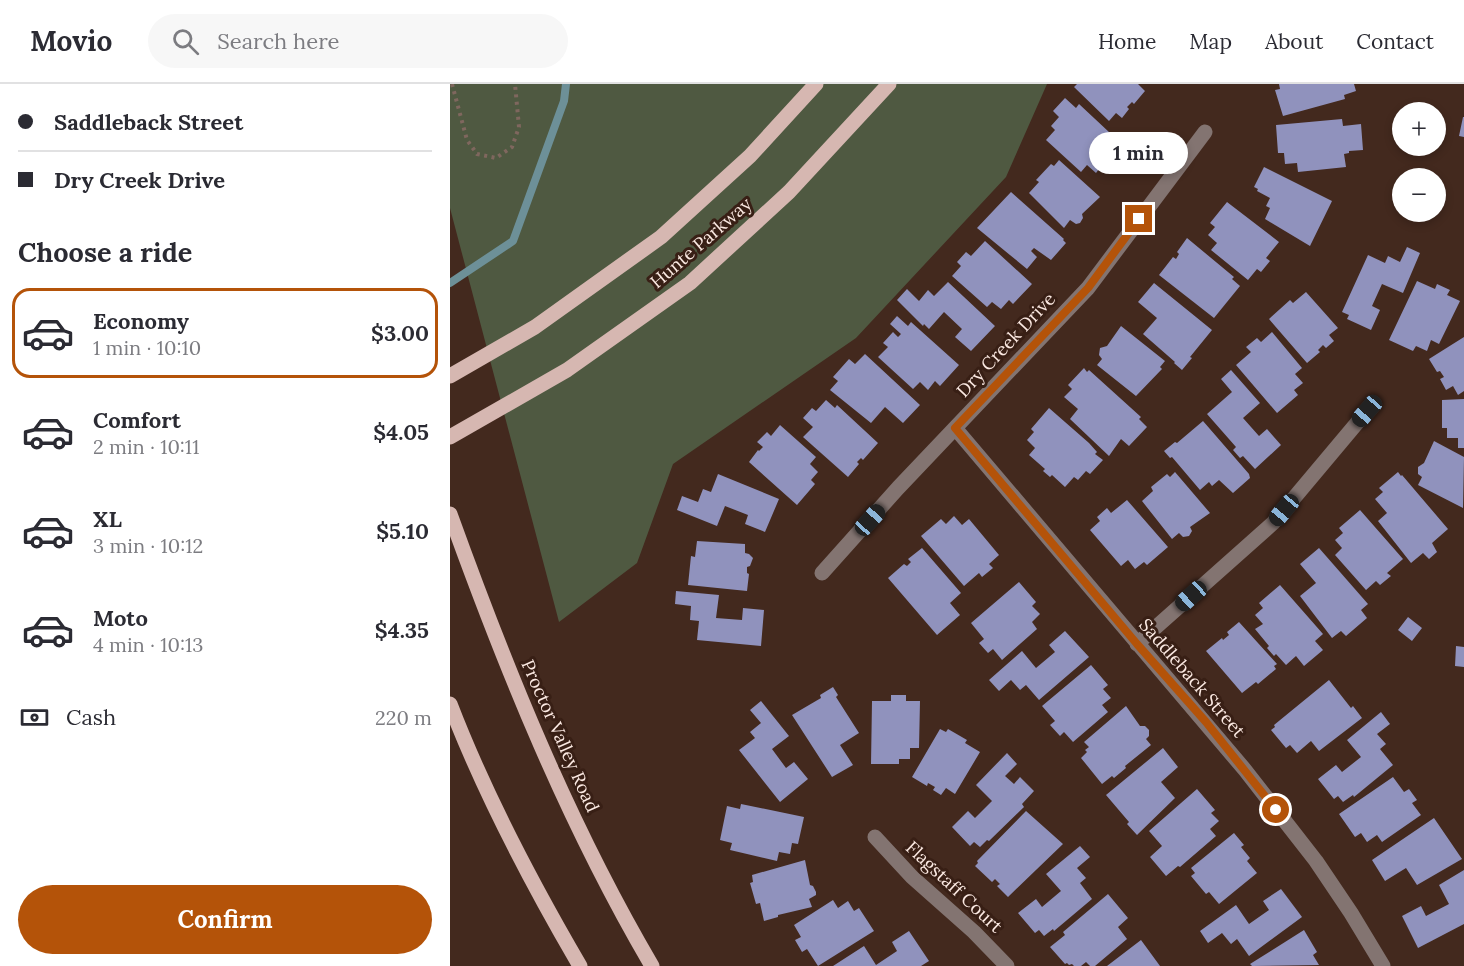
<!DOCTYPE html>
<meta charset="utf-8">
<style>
:root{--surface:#fff;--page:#f7f7f7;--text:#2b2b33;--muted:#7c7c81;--line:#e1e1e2;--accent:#b45309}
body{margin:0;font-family:Lora,serif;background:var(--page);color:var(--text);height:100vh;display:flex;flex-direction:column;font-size:22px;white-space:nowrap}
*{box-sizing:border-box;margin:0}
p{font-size:20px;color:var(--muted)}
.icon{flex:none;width:33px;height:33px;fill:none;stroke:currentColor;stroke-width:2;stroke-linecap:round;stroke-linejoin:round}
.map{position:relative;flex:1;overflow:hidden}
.panel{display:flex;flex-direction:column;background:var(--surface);width:450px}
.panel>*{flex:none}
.hud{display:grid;align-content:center;height:132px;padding:0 18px;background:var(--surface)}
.buttons{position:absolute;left:942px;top:18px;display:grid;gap:12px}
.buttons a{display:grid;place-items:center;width:54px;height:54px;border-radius:50%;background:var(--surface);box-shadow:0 3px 9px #0003;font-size:30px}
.end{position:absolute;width:27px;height:27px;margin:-14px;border:8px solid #b45309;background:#fff;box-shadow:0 0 0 3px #fff}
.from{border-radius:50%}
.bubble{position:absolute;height:42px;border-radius:21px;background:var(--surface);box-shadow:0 3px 9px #0003;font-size:20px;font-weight:800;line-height:42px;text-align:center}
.car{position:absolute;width:18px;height:36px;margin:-18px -9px;border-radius:8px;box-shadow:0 0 4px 2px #0007;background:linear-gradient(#222 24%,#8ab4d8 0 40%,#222 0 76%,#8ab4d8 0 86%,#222 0)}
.hud b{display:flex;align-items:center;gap:21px;height:57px;font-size:22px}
.hud b+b{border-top:2px solid var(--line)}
.hud i{width:15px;height:15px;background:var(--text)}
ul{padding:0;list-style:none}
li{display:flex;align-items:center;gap:18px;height:90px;margin:0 12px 9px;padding:0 6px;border:3px solid transparent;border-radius:18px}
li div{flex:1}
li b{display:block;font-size:22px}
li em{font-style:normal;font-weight:800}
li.current{border-color:var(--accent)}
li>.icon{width:54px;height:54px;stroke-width:1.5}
h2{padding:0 18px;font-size:27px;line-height:72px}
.pay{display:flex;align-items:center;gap:15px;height:66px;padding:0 18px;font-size:22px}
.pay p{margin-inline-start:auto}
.cta{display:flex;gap:12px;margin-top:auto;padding:12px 18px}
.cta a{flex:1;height:69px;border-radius:36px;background:var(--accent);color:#fff;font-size:24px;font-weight:800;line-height:69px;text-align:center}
header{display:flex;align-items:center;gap:36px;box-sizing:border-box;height:84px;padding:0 30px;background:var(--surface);border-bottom:2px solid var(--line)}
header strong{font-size:28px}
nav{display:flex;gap:33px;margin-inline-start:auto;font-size:21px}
.search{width:420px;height:54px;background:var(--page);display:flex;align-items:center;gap:15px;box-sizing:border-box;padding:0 21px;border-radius:33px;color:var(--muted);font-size:22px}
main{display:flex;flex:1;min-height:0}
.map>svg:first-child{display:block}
</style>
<header>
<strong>Movio</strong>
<div class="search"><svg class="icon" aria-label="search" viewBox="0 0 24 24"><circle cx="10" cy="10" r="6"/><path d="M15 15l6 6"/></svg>Search here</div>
<nav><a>Home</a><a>Map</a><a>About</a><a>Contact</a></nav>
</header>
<main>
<section class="panel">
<div class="hud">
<b><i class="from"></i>Saddleback Street</b>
<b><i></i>Dry Creek Drive</b>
</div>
<h2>Choose a ride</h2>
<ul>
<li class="current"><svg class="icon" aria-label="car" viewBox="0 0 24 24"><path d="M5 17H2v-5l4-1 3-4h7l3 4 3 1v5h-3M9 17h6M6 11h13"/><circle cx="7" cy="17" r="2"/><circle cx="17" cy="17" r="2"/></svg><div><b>Economy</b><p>1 min · 10:10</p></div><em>$3.00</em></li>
<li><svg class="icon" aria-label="car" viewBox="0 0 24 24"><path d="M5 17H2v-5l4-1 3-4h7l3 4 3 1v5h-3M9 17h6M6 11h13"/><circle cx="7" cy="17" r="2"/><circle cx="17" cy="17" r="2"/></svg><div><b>Comfort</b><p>2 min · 10:11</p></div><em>$4.05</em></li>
<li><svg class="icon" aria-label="car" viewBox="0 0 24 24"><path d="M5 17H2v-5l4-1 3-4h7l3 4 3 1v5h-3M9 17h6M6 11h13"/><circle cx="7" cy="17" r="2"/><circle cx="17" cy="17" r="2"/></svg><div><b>XL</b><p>3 min · 10:12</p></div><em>$5.10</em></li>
<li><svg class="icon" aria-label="car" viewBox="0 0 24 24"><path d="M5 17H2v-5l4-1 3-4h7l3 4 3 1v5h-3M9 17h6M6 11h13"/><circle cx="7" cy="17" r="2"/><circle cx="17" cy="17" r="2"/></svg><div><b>Moto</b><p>4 min · 10:13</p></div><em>$4.35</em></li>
</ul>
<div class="pay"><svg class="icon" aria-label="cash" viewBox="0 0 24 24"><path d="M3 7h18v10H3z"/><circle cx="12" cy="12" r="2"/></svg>Cash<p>220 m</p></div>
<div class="cta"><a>Confirm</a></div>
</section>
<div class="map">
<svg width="1014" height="882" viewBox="0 0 1014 882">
<rect width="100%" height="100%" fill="#43291e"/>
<path fill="#4f5941" d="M0,0H597L556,93L406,254L223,380L187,479L109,538L0,124Z"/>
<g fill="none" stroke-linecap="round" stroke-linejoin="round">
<path stroke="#6d9098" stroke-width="8" d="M0,199L63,157L114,17L116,0"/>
</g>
<path fill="#9092bd" d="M627,0H688L695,7L684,20L682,18L677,23L679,25L672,34L666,29L659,37L624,3Z
M829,0H904L906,7L894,11L895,15L833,32L825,6L830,5Z
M615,14L626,24L629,20L675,63L657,83L653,80L646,89L637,81L631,88L596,56L605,46L601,42L609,33L603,27Z
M1013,33H1014V53L1009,52Z
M892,35L893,42L911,40L913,66L899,67V69L894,70L896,83L848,88L847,79L835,80L834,69H828L826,41Z
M609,76L650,113L632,130L633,134L630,139L626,140L620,136L614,144L579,109L589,98L586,96L601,80L604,82Z
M814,83L882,117L860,162L815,135L820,124L816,122L820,114L807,107L808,105L804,103Z
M561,108L614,155L613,156L616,159L601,176L584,164L581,167L587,173L577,185L527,144Z
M777,118L829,158L816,174L820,177L811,188L807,185L798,196L761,166L767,159L758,151L765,143L760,139Z
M737,154L784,193L782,195L790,202L764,234L709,191L723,173L726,175L729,170L727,168Z
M535,157L582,200L563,220L559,216L551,225L542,218L537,223L502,192L511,182L507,178L516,168L521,172Z
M957,163L970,169L953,209L932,200L922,222L930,226L921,246L897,235L899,231L892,228L918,171L935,179L938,172L950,178Z
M967,197L985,205L987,200L1000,206L997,211L1010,217L989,260L981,256L977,267L966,262L963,267L939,256Z
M498,198L545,242L521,267L505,253L512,245L494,228L479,245L474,240L473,242L447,216L457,205L469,217L478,206L484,212Z
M704,199L762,246L740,273L742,274L732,286L724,279L725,278L693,250L707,234L688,218Z
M856,208L888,244L879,251L884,257L876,264L873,261L868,266L870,268L857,279L819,235L840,216L843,219Z
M447,232L458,242L461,238L509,281L490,302L485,297L478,306L470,298L463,305L428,273L438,263L433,259L443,248L448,253L451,250L440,240Z
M671,242L715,277L710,283L712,285L686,312L647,281L652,275L649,271L650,264L657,262Z
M822,248L852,284L845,290L853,299L844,306L848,311L827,329L786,281L801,268L796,263L807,254L811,258Z
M1014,253V307L1008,311L1003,302L996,306L990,295L994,293L990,287L987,288L979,275Z
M415,270L470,321L453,339L435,323L421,339L380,306L388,297L383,293L399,275L405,280Z
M634,284L637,288L639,286L691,333L689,335L697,343L679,362L671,355L659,372L620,335L628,325L614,313L622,305L618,301Z
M781,286L810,319L793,334L809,352L817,345L831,361L805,385L793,372L790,374L783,366L786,363L757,330L782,308L771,295Z
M1014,315V364H1008V354H997V344H992V316Z
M376,316L385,324L387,321L428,359L413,376L411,374L407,378L409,380L398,393L353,353L363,343L353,334L362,324L366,327Z
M599,324L639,359L647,368L645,370L653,376L640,390L636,387L628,396L624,393L615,403L602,391L600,393L593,387L595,385L579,371L585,364L577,356L584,348L581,345Z
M753,337L799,390L800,394L783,409L769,396L762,402L759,398L750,406L722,373L720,374L714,367L725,358L727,359Z
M330,341L366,373L360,380L368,388L361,396L365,400L347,421L299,378L308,366L309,367L313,363L307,358L317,348L321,352Z
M984,357L1014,373L1013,424L968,401L972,393L968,390V383L974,379Z
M725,388L760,429L740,443L742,447L739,452L733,453L729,449L722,455L692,417L703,407L701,403L717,390L720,393Z
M948,388L951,392L952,391L998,445L982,459L987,468L979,475L973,469L961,479L928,437L937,429L925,415L933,408L929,404Z
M268,390L329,415L315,448L295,440L298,431L275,422L267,442L227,426L232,412L248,418L253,405L261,408Z
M677,416L718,463L697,481L694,478L685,485L678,476L671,482L640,446L650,437L647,433L657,424L661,429Z
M910,426L953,475L937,489L941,492L930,501L926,497L916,506L885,471L892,464L885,456L893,449L889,444Z
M504,432L512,441L519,435L549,471L539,480L543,484L532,493L529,489L514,502L471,452L491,435L496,440Z
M247,457L295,460V469L299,470L303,474L300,482L297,483V489L299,490L297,507L238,501L241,472L245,473Z
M472,464L511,509L500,519L510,531L487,551L438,494L454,480L457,482L461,478L458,475Z
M869,464L918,520L911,526L917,534L896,552L891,547L882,554L850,512L866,499L850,480Z
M569,498L586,518L582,522L590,530L582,538L587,545L552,576L543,565L538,569L529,559L534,555L521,539Z
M830,501L873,550L865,557L873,566L854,582L846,572L836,581L826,570L824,572L817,564L819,562L805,545L813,540L805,531L813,524L809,519Z
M226,507L269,511L266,534L292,536L293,524L314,526L311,562L247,556L249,537L240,536L241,522L225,520Z
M958,533L972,544L962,557L948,546Z
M789,538L827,580L824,582L826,585L808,600L806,598L792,609L756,567L772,554L773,556L779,551L777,548Z
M615,547L639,573L589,616L576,601L570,606L561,596L549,607L539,596L572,567L586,584L605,568L599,561Z
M1006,562L1014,563V583L1005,582Z
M641,581L658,601L653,605L661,614L652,621L658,628L623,658L614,648L610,652L600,641L605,637L592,622Z
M879,596L901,624L903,622L912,634L869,667L861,657L847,669L840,661L836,664L821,646L825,643L824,641Z
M383,603L388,611L386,613L409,649L390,661L403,681L382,693L342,631L371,614L370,611Z
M441,611H456V617H470L469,664H460V675H449V680H421L422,617H441Z
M311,617L339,652L322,665L336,684L344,678L358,695L330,718L289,666L305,654L300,648L311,639L300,626Z
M676,622L690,642H695L699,646V652L696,655L701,661L675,682L676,684L664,694L662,692L652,700L631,674L637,668L635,666L639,663L634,658Z
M931,628L940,640L927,650L936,660L930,665L943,681L904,713L903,711L893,718L888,712L884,715L868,695L886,681L892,688L911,673L897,656Z
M490,645L496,648L498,645L517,656L515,659L530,668L505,710L496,704L491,711L483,706L485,703L478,699L477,702L462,693Z
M713,664L728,683L711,698L725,714L687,751L677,740L679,738L656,711Z
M557,669L567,680L555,692L564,700L570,693L584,707L572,720L574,723L539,757L537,756L530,763L524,758L520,762L502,743L518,727L525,734L542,717L526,701Z
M943,693L954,708L959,705L967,716L962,719L971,731L932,758L927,751L917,758L911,749L905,753L889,730Z
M747,705L765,726L761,729L769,737L760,745L766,752L730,783L728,782L716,792L700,773L712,762L699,747Z
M291,720L354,733L348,760L342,759L340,770L329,768L327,777L280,766L282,759L270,756L277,722L290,725Z
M576,727L613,760L558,813L547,802L550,800L545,795L542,798L525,782L528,779L527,777Z
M984,734L1012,775L967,801L956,784L935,797L922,776Z
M784,749L794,761L791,763L800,774L797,777L807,789L769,820L759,808L756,810L741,792L745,789L741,784Z
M630,762L640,773L627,784L636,794L630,799L642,815L604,847L603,845L594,852L589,846L585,849L568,829L586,815L592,823L611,807L596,790Z
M355,776L360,801L363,802L366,808V811L359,815L362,823L328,831V833L314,837L310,819L306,820L300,799L303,798L302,791Z
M1014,786V840L968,864L952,832L971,822L976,832L999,820L989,801Z
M831,805L852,833L799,872L787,855L781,860L772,849L758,859L750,847L786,821L799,840L819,826L813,817Z
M658,810L678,834L668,843L677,855L645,882H640L636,878L631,882H624L622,880L619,881L617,879L615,880L600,863L615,851L613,848Z
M383,816L388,824L398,817L404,827L409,824L424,847L368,882L357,865L352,868L345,856L351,853L344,841Z
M854,846L867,868L863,871L869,881L802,882L800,880Z
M459,847L479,877L471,882H383L414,862L426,881L447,867L442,858Z
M691,856L710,882H657Z"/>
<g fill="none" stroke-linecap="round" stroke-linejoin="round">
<path stroke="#7f675e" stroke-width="4" stroke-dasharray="3 4.5" stroke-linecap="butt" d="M2,0L17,56L27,70L46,74L62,63L69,43L65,0"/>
<path stroke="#837471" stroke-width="15" d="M505,344L795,686L866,777L901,829L933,882
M372,489L448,404L638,204L755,48
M687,560L823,439L917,327
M425,753L462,793L524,848L557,882"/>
<path stroke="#d6b7b1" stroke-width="15" d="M0,292L85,243L211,153L300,72L366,0
M0,353L117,286L240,199L339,108L439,0
M0,430C56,585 118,739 202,882
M0,620C35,711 81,798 130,882"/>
</g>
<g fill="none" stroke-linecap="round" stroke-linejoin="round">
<path stroke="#b45309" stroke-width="8" d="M689,135L638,204L505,344L687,560L756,638L826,726"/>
</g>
<g text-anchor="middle" stroke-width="6" stroke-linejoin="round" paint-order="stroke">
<g font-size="18" fill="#fbe9e2" stroke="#381f15">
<text transform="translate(251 159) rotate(-41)" y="6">Hunte Parkway</text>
<text transform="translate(556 261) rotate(-47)" y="6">Dry Creek Drive</text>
<text transform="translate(742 594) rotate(49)" y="6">Saddleback Street</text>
<text transform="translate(110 652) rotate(66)" y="6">Proctor Valley Road</text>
<text transform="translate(504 803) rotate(43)" y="6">Flagstaff Court</text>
</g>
</g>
</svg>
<div class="buttons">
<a>+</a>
<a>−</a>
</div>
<i class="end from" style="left:826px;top:726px"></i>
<i class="end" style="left:689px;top:135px"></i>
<div class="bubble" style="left:639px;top:48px;width:99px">1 min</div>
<i class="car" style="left:917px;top:327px;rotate:221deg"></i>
<i class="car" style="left:834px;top:426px;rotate:220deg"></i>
<i class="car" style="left:420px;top:436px;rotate:42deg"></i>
<i class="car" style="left:741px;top:512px;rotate:228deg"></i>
</div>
</main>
